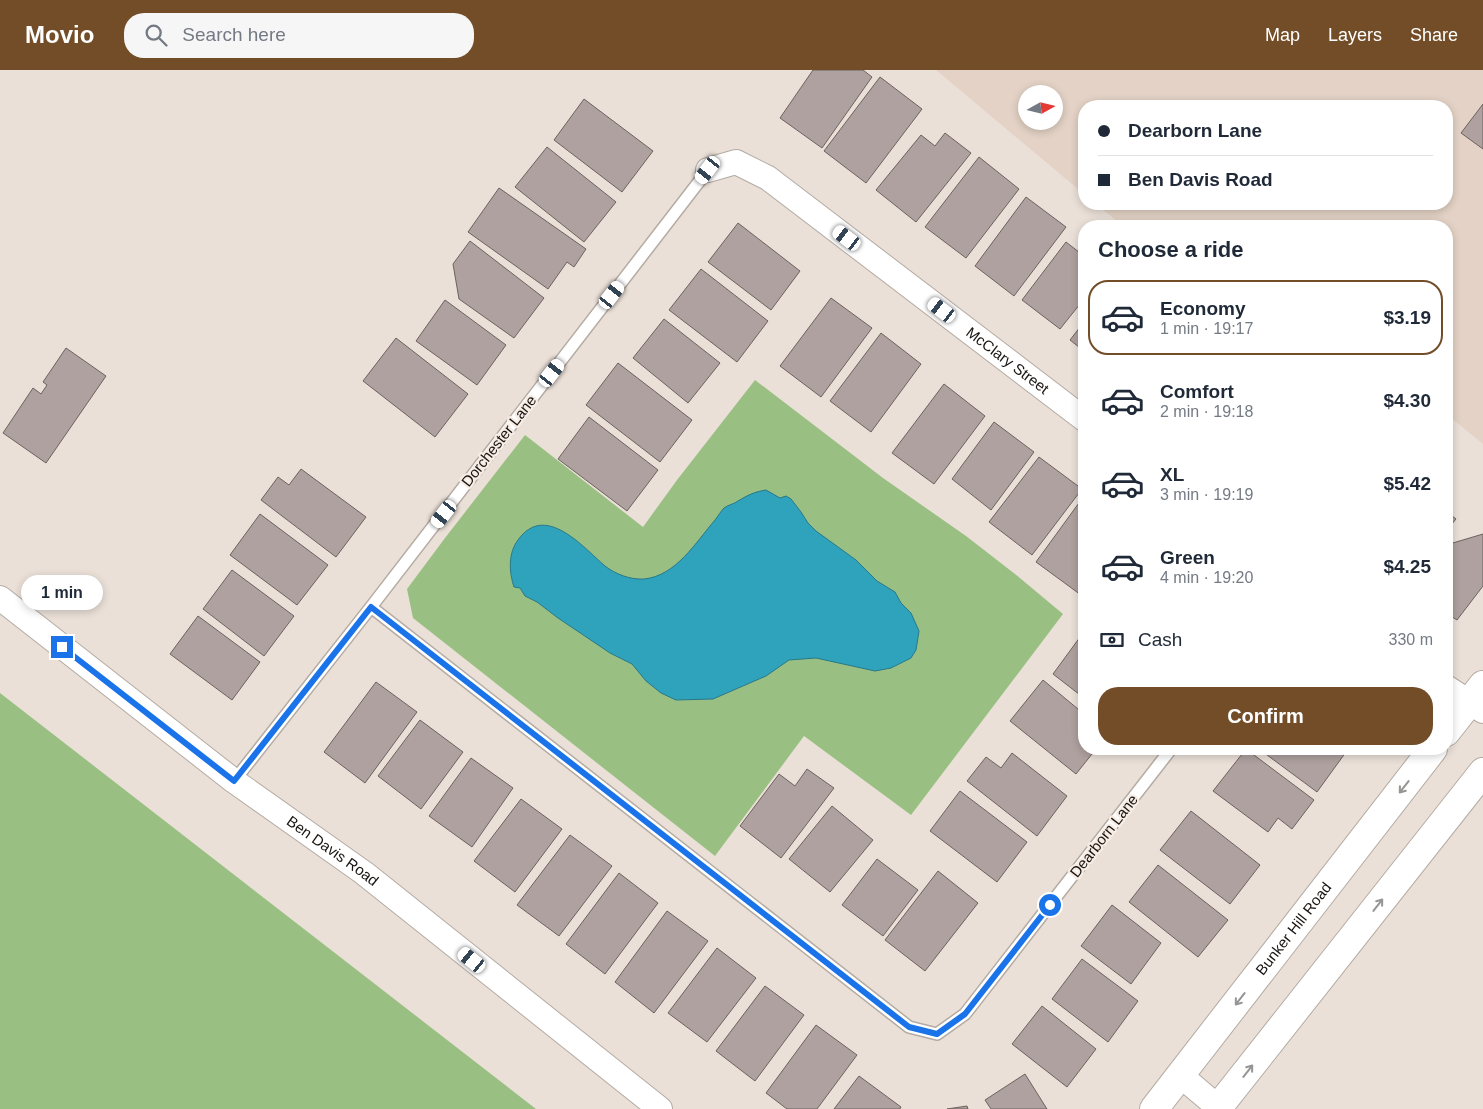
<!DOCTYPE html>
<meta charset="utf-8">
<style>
:root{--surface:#fff;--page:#f6f6f7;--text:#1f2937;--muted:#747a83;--line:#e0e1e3;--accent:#724d28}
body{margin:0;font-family:Helvetica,sans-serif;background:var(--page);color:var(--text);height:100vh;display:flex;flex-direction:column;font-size:19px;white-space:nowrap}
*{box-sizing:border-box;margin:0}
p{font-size:16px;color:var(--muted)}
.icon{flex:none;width:28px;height:28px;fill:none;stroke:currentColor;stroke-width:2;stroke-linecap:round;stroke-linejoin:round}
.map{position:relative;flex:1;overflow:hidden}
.sheet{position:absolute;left:1078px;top:150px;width:375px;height:535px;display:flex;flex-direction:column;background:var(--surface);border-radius:20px;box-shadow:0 2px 8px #0003}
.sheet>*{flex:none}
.top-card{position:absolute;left:1078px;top:30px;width:375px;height:110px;border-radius:20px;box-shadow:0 2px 8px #0003;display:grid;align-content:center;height:110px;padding:0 20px;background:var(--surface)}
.needle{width:32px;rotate:82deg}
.buttons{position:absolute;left:1018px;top:15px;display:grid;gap:10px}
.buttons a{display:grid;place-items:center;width:45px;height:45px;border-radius:50%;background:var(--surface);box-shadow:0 2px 8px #0003;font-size:25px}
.end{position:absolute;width:22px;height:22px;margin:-11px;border:6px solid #1a73e8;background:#fff;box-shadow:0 0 0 2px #fff}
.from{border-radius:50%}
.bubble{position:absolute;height:35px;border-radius:18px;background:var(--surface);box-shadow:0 2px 8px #0003;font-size:16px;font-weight:600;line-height:35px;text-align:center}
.car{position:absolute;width:15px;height:30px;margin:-15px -8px;border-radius:6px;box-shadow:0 0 4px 1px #0007;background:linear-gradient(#fff 24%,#345 0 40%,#fff 0 76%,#345 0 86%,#fff 0)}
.top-card b{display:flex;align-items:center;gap:18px;height:48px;font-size:19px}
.top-card b+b{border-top:1px solid var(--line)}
.top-card i{width:12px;height:12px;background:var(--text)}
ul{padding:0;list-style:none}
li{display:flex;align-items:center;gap:15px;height:75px;margin:0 10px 8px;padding:0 10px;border:2px solid transparent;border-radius:20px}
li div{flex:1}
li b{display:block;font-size:19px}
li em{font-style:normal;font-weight:600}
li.active{border-color:var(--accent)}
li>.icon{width:45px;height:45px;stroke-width:1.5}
h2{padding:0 20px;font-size:22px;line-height:60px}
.pay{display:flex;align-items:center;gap:12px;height:55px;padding:0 20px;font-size:19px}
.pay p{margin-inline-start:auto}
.action{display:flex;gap:10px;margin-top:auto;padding:10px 20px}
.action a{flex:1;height:58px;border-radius:20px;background:var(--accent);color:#fff;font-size:20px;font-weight:600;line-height:58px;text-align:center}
header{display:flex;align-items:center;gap:30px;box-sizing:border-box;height:70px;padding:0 25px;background:var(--accent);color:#fff}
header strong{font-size:24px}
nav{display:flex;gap:28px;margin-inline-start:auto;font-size:18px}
.search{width:350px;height:45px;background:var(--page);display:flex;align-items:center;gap:12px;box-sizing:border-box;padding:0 18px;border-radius:20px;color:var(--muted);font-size:19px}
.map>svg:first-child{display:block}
</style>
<header>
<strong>Movio</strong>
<div class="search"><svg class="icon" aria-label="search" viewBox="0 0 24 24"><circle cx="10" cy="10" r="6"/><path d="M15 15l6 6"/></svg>Search here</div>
<nav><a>Map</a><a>Layers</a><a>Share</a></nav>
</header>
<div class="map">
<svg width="1483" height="1039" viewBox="0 0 1483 1039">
<rect width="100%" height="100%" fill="#eae0d8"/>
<path fill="#e3d2c5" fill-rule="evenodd" d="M936,0H1483V374L1446,344V156H1123L1096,134H1446V36H1084V124ZM1026,24H1054V51H1026Z"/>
<path fill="#99c082" d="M755,310L883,408L966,466L1015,504L1063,544L911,745L804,666L715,786L413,548L407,519L445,468L525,365L643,457L677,410Z
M0,623L536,1039H0Z"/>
<path fill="#2fa3bc" stroke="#287889" d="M766,420L780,428L786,426L791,429L801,442L808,453L816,461L856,490L877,511L895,522L901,533L911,543L919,561L916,580L911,588L891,598L875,601L816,588L789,590L766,606L713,629L676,630L661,623L646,611L632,594L610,583L558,548L537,532L525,526L520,518L514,517C509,502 508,483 518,470C545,432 583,477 605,496C615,504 631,510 644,509C676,506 696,472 715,450C718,446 721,441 724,438C728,435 734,434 738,431C748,425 754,422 766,420Z"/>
<path fill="#aea19f" stroke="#6d625f" d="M813,0H863L872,7L822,78L780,48Z
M880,7L922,39L866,113L824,81Z
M584,29L653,81L622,122L554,70Z
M1483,34V79L1461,63Z
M945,63L971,83L916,152L876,120L921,65L935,76Z
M547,77L616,132L584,172L515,117Z
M979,87L1019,119L966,188L925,157Z
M499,118L586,179L574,197L567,192L548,219L468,162Z
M1026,127L1066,157L1014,226L975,196Z
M738,153L800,201L771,240L708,192Z
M470,171L544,228L514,268L459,229L453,194Z
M1066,172L1084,186V229L1060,259L1022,230Z
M701,199L768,251L737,292L669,240Z
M831,228L872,258L821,327L780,296Z
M445,230L506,275L477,315L416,271Z
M664,249L720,293L688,333L633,288Z
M1084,252V281L1070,270Z
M881,263L921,294L871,362L830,331Z
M396,268L468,324L435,367L363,311Z
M66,278L106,306L46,393L3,363L33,318L41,324L47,315L43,312Z
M618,293L692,350L660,392L586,335Z
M944,314L985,346L934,414L892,383Z
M589,347L658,400L627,441L558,389Z
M994,352L1034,382L991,440L952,409Z
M1039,387L1082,419L1032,485L989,452Z
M301,399L366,447L336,487L261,430L278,407L289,415Z
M1084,426V522L1081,525L1036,492Z
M1446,441L1456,449L1446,461Z
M260,444L328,495L297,535L230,485Z
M1483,464V516L1457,550L1446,543V475Z
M232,500L294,546L264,586L203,539Z
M198,546L260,592L232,630L170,584Z
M1083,563L1084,564V628L1053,604Z
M1043,610L1084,644V679H1096L1076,704L1010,651Z
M376,612L417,642L365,713L324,682Z
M420,650L463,682L421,739L378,706Z
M1246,679L1314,730L1292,759L1278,748L1268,762L1213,721Z
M1259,679H1342L1346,682L1317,722Z
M1012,683L1067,726L1037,766L967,711L986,687L1001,698Z
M471,688L513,718L472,777L429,746Z
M807,699L834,718L781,788L740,756L779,704L795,716Z
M960,721L1027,772L997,812L930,761Z
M521,729L562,759L515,822L474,791Z
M832,736L873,770L830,822L789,789Z
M1191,741L1260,795L1230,834L1160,780Z
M570,765L612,796L559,866L517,835Z
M877,789L918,820L883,866L842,835Z
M1158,795L1228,850L1198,887L1129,832Z
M938,801L978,833L925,901L885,870Z
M619,803L658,833L605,904L566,874Z
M1112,835L1161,873L1131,914L1081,876Z
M667,841L708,871L654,943L615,912Z
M717,878L756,908L707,972L668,943Z
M1082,889L1138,931L1108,972L1052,929Z
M765,916L804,945L755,1011L716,981Z
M1042,936L1096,979L1067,1017L1012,974Z
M816,955L857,985L817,1039H787L766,1023Z
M1025,1004L1047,1039H991L985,1030Z
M859,1006L901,1037L900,1039H834Z
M967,1036L968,1039H947Z"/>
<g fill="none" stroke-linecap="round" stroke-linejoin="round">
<defs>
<path id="service" d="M371,537L909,957L937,964L965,944L1171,679
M234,711L371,537L708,100"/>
<g id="minor">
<path id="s1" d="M708,100L736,92L768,108L1084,349"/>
<path id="s2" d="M0,528L234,711L364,803L660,1039"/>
<path d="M1446,617L1483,641"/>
<path d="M1180,1005L1220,1039"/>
</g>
<g id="secondary">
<path d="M1446,662L1483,615"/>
<path id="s3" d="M1154,1039L1433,679"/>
<path d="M1217,1039L1483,702"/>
</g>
</defs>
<use href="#service" stroke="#b4aba3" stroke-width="14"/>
<use href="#minor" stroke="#b4aba3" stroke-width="26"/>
<use href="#secondary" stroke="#b4aba3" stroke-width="30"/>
<use href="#service" stroke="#fff" stroke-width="11"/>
<use href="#minor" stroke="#fff" stroke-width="24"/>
<use href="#secondary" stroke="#fff" stroke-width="28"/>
</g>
<defs><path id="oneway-shaft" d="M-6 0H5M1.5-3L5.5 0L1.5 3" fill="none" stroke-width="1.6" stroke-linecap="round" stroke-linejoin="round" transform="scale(1.25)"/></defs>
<g stroke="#979594">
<use href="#oneway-shaft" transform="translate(1404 717) rotate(128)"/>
<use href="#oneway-shaft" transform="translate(1378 835) rotate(-52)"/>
<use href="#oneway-shaft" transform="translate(1240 929) rotate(128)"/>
<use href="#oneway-shaft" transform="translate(1248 1001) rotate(-52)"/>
</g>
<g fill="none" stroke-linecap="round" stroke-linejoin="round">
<path stroke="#1a73e8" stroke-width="6" d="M62,577L234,711L371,537L909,957L937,964L965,944L1050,835"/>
</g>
<g text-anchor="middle" stroke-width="4.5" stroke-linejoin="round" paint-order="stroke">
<g font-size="15" fill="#181412" stroke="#f7ede5">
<text dy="5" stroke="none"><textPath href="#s1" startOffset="366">McClary Street</textPath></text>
<text transform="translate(499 371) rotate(-52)" y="5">Dorchester Lane</text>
<text transform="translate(1104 766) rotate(-52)" y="5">Dearborn Lane</text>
<text dy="5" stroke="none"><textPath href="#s2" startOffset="418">Ben Davis Road</textPath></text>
<text dy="5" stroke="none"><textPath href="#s3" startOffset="228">Bunker Hill Road</textPath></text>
</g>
</g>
</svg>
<div class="buttons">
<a><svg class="needle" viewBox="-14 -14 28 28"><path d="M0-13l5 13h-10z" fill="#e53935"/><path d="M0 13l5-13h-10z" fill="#747a83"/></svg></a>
</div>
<i class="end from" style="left:1050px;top:835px"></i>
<i class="end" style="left:62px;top:577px"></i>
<div class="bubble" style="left:21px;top:505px;width:82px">1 min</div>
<i class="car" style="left:708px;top:100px;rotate:218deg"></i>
<i class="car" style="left:847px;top:168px;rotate:307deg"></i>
<i class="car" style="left:612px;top:225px;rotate:38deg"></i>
<i class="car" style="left:942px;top:240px;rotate:307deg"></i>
<i class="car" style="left:552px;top:303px;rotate:38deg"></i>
<i class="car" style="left:444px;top:444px;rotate:218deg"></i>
<i class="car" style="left:472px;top:890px;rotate:309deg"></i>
<div class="top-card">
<b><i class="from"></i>Dearborn Lane</b>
<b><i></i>Ben Davis Road</b>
</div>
<section class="sheet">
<h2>Choose a ride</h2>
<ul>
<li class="active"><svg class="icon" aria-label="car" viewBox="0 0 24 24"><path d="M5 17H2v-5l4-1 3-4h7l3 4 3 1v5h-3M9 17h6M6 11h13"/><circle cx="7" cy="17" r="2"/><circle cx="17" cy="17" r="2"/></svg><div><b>Economy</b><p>1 min · 19:17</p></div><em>$3.19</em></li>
<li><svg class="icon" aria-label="car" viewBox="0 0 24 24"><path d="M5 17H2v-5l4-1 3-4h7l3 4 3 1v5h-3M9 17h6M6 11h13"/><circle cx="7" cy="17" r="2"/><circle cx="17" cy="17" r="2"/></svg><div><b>Comfort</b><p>2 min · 19:18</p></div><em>$4.30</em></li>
<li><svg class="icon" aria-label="car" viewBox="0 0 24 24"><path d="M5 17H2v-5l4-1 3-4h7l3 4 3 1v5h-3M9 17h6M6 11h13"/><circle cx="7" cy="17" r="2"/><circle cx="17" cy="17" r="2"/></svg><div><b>XL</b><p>3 min · 19:19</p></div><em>$5.42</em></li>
<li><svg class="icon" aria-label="car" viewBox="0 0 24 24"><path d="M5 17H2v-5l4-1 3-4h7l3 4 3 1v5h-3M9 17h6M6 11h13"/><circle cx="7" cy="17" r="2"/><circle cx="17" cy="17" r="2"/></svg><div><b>Green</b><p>4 min · 19:20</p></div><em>$4.25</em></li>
</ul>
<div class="pay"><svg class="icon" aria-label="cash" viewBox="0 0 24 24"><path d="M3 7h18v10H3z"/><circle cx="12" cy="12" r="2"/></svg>Cash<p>330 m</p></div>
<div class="action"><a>Confirm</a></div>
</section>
</div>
